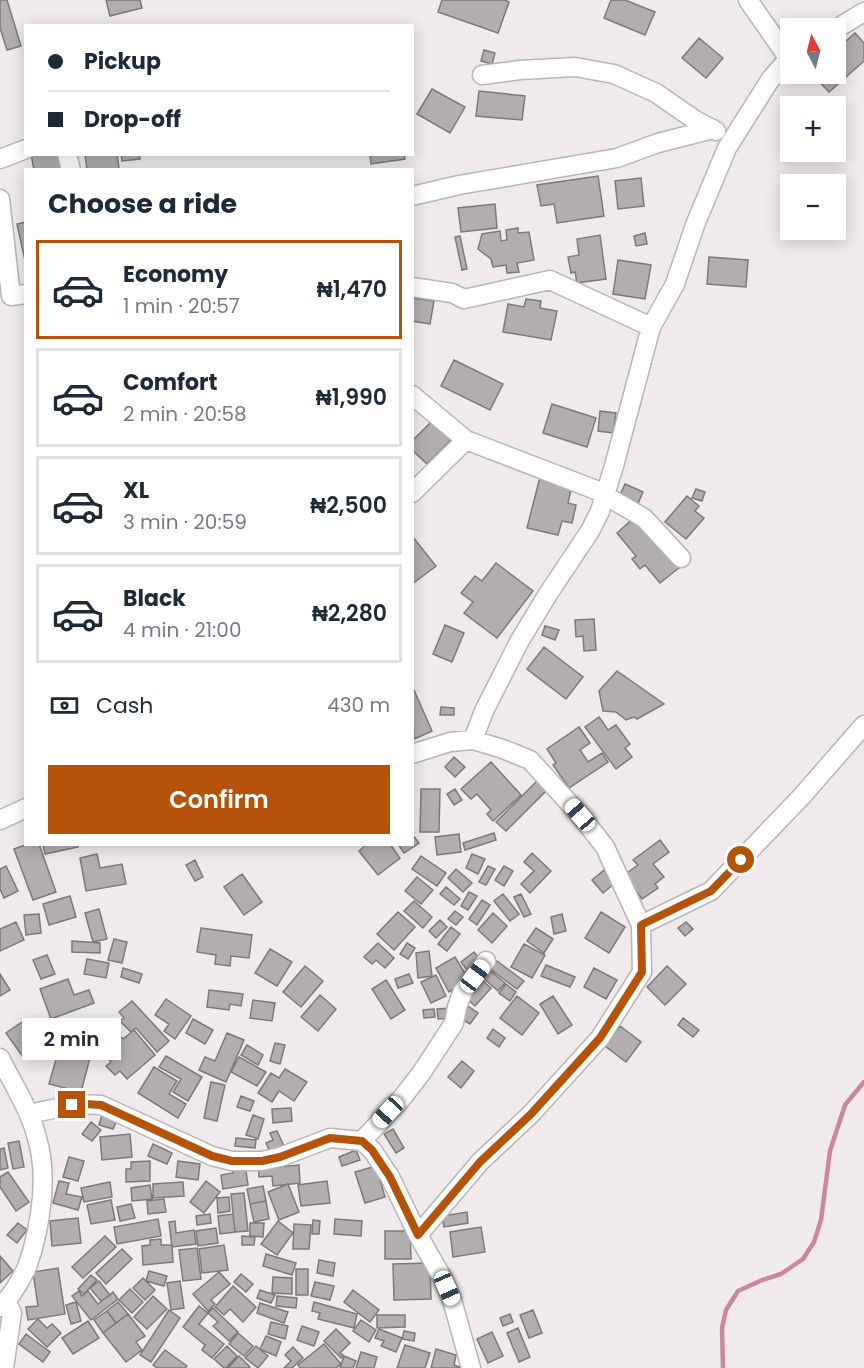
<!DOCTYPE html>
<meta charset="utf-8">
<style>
:root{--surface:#fff;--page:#f6f6f7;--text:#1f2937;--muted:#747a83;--line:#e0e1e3;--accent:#b45309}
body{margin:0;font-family:Poppins,sans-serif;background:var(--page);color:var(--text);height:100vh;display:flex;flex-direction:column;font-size:22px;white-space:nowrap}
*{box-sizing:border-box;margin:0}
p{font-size:20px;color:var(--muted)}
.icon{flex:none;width:33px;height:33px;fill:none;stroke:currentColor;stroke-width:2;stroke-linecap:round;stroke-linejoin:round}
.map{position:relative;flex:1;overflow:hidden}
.side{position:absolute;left:24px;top:168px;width:390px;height:678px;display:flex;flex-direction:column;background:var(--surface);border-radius:0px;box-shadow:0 3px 15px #0003}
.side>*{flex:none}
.guide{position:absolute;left:24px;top:24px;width:390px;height:132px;border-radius:0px;box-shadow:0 3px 15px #0003;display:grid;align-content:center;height:132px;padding:0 24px;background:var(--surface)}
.needle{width:39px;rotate:353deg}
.tools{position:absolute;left:780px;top:18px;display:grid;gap:12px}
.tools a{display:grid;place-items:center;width:66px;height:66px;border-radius:0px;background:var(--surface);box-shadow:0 3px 15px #0003;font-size:30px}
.end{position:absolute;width:27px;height:27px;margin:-14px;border:8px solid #b45309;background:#fff;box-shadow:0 0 0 3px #fff}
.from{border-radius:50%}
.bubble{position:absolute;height:42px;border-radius:0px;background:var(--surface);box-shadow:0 3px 15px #0003;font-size:20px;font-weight:600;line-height:42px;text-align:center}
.car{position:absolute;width:18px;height:36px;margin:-18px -9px;border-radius:8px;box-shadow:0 0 4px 2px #0007;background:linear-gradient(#fff 24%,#345 0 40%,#fff 0 76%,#345 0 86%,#fff 0)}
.guide b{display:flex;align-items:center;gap:21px;height:57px;font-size:22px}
.guide b+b{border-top:2px solid var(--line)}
.guide i{width:15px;height:15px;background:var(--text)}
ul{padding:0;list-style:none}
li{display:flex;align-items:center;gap:18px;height:99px;margin:0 12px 9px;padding:0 12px;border:3px solid var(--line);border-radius:0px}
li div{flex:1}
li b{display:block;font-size:22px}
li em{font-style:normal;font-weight:600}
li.selected{border-color:var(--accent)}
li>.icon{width:54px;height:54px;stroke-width:1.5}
h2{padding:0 24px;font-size:27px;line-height:72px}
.pay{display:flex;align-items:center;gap:15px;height:66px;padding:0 24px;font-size:22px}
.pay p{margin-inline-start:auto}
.cta{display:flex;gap:12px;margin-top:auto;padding:12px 24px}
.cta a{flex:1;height:69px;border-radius:0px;background:var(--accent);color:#fff;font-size:24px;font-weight:600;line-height:69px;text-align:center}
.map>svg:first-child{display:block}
</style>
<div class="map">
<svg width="864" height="1368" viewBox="0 0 864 1368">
<rect width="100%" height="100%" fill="#f0eaec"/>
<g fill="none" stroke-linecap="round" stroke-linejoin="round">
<path stroke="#cb87a0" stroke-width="4.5" d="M723,1368L722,1328L726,1310L738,1291L762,1280L781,1274L803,1259L814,1242L821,1220L830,1151L845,1105L864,1082"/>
</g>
<path fill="#b2adaf" stroke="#7e787a" stroke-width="1.5" d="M0,0H7L21,46L7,50L0,28Z
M106,0H140L142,8L110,16Z
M442,0H505L509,2L498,33L438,12Z
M611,0H625L655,12L645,35L604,18Z
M855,33L864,43V61L829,92L812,74H836V50Z
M699,38L723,58L706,78L682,58Z
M484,50L495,53L492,64L481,61Z
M432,89L465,107L450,133L417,114Z
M479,91L525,96L522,120L476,116Z
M31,154H59L62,170H34Z
M85,154H117L119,169L87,170Z
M121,154H139L140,159L122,161Z
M370,154H404L405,159L371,164Z
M598,176L604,216L557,223L554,204L541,206L537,185Z
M641,178L644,206L618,209L615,181Z
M495,204L497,228L461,232L458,208Z
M26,222V265L17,224Z
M518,228V233L529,232L534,260L517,263L519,272L507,273L506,265L493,267L491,259L478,249L482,234L500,231L501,241L507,240L506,230Z
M645,233L647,244L636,246L634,236Z
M600,235L606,279L577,283L575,272L571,273L568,257L579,255L577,239Z
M460,236L467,269L462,270L455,237Z
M709,257L748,260L746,287L707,284Z
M618,260L651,265L645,299L613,294Z
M412,298L434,301L430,324L412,321Z
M526,299L541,301L540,308L557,311L551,340L503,332L508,304L524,307Z
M454,360L503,384L490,410L441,386Z
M552,404L596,418L587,447L543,433Z
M600,411L616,413L613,433L598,431Z
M437,416L456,435L427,464L412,450V441Z
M540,477L572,485L568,503L576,505L572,523L562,521L558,535L527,528Z
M625,484L643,492L637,506L619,497Z
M696,489L705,492L702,501L692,498Z
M687,496L699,506L695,511L704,518L686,539L665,522Z
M636,516L680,567L660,583L645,565L640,569L632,559L636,556L617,533Z
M412,536L436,566L412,584Z
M496,563L533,591L497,638L464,613L473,602L461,593L475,576L482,581Z
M594,619L596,650L584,651L583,636L576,637L575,620Z
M445,625L464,633L452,662L433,654Z
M545,626L559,630L555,640L542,635Z
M544,647L583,677L566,699L527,669Z
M617,671L664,704L637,719L634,717L626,720L616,712L603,711L599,691Z
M414,690L432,731L414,739L412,691Z
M441,707L454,708V715H440Z
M599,717L608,730L616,725L630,744L625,748L632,757L616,769L585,727Z
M579,727L590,743L580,750L588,762L602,753L608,762L569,788L553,765L556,763L547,749Z
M454,757L465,767L455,777L445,767Z
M491,762L521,795L493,821L487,814L491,810L477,794L471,799L461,789Z
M537,781L547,790L506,831L496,822Z
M421,789H440L439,832H420Z
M455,789L462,800L454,805L447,794Z
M494,833L496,840L465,850L463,843Z
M412,834L419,843L404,853L398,844H412Z
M459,834L461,852L437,855L435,837Z
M660,840L669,852L653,864L664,877L655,884L658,888L642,899L624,875L638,865L633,860Z
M28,844H39L56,892L33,900L14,849Z
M43,844H77L78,847L45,854Z
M367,844H390L400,858L378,875L359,851Z
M532,853L551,871L530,893L521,884L534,871L524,862Z
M97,854L100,868L122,864L126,884L86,891L80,858Z
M472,854L485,859L478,874L466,868Z
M421,856L446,873L437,886L412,869Z
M195,860L203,877L195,881L186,865Z
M6,866L18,891L4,898L0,889V869Z
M488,866L495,869L486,885L479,882Z
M504,866L513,871L504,886L495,880Z
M456,869L472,883L463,892L448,878Z
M604,870L615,883L603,893L592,880Z
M242,874L262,902L244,915L224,887Z
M417,877L433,890L421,904L405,891Z
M446,887L460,899L454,905L440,894Z
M469,892L477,896L468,910L461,906Z
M503,894L519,914L510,921L494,901Z
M521,894L531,914L524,917L514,897Z
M70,896L76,917L49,925L43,904Z
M482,900L490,905L477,925L469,919Z
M414,901L432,917L423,928L404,911Z
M99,909L107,939L93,942L85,913Z
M455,911L463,917L456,925L448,919Z
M398,912L415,927L394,950L377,934Z
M601,912L625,927L609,953L585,938Z
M493,913L507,926L492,943L478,930Z
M39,914L41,933L26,935L24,915Z
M562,914L566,931L554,934L551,917Z
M440,920L447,927L436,938L429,931Z
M16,922L24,940L0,951V929Z
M686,922L693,929L685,936L678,928Z
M451,927L460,934L447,951L438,944Z
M201,928L252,935L249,958L231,956L230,966L215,964L216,955L197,952Z
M536,928L553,939L544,953L527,941Z
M114,939L127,942L122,963L108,960Z
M72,941L100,943V953L72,952Z
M378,943L394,958L385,968L376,960L372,964L364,957Z
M407,943L415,948L408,959L400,954Z
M524,944L545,955L532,978L511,967Z
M270,949L292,962L277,986L255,973Z
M429,951L432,976L418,978L416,953Z
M474,952L480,960L467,970L461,962Z
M47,955L55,974L41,979L33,960Z
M455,957L469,980L449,992L436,968Z
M87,959L109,963L106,978L84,974Z
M497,961L524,981L517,989L490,969Z
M546,965L575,977L570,987L541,976Z
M305,966L323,981L301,1007L283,992Z
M667,966L686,984L665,1005L647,987Z
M123,968L142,974L139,983L121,977Z
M594,968L617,980L606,999L584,987Z
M488,969L505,983L498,991L481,976Z
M0,974L10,990L0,996Z
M409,974L413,983L398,988L395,979Z
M436,975L446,996L431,1003L421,982Z
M68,979L74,995L89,990L94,1003L51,1019L40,989Z
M481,979L491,988L475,1006L465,997Z
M386,980L405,1010L391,1019L372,989Z
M506,984L516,992L510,1001L499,993Z
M209,990L243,994L241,1006L230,1004L229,1010L207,1007Z
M320,995L336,1009L318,1031L301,1017Z
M517,996L539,1013L522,1035L500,1018Z
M553,996L572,1025L558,1034L540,1004Z
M166,999L191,1016L175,1039L164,1031L169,1024L155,1015Z
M253,1000L275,1003L272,1021L250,1018Z
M132,1001L169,1041L157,1052L136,1028L131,1032L120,1021L124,1018L119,1012Z
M465,1004L478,1013L470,1024L457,1016Z
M451,1008L452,1018L438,1019L437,1009Z
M434,1009L435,1017L424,1018L423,1010Z
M683,1018L699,1030L693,1037L678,1025Z
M193,1019L213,1030L205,1044L186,1033Z
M25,1020L41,1044L23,1057L6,1033Z
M620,1026L641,1042L626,1062L605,1046Z
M493,1029L505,1038L499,1047L487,1038Z
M134,1030L155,1055L127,1079L120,1071L115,1075L106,1066L111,1062L102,1052L120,1036L123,1039Z
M227,1033L244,1040L226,1082L199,1070L205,1057L215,1061Z
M53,1041L55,1048L51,1049L54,1056L45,1059L41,1046Z
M61,1042L92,1050L81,1092L49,1084Z
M275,1043L285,1045L280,1064L270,1061Z
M247,1045L263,1055L258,1065L241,1055Z
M166,1056L202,1077L188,1101L173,1092L181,1079L159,1067Z
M239,1057L266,1072L257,1086L231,1072Z
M462,1061L474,1071L461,1088L448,1077Z
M154,1067L177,1081L169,1094L186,1104L178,1118L138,1093Z
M285,1069L307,1082L294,1101L279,1091L272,1102L258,1093L271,1073L279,1078Z
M211,1082L225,1085L217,1121L204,1118Z
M241,1096L254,1101L250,1111L237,1107Z
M291,1108L292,1121L273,1123L272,1109Z
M102,1115L117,1120L113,1129L99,1125Z
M253,1115L264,1119L258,1139L246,1135Z
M91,1122L101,1130L92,1141L82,1134Z
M393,1129L404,1148L396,1153L384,1134Z
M277,1131L284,1146L270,1152L266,1143L273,1140L270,1133Z
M130,1134L132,1157L102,1160L100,1137Z
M236,1138L256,1140L255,1148L235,1146Z
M19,1141L24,1167L13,1169L8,1143Z
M153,1144L172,1153L167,1164L148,1156Z
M4,1148L8,1168L0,1170V1149Z
M356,1150L360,1160L342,1166L339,1157Z
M69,1157L84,1161L78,1181L63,1177Z
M150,1161V1181L126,1182V1169H131V1162Z
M178,1161L200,1164L198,1180L176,1177Z
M278,1161L279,1167L299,1165L300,1183L273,1186L272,1176L259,1177L258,1163Z
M245,1164L248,1185L223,1189L221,1175L233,1173L232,1166Z
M376,1166L385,1197L365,1203L355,1172Z
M8,1172L29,1202L16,1211L0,1187V1177Z
M59,1181L69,1183L66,1194L82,1197L78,1210L53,1203Z
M206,1181L220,1192L204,1213L190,1202Z
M327,1181L330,1203L301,1206L298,1185Z
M110,1182L112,1197L84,1202L81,1188Z
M183,1182L184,1196L153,1198V1184Z
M288,1184L299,1212L279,1220L268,1192Z
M150,1185L152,1199L132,1201L131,1188Z
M263,1186L266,1201L250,1204L247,1189Z
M244,1193L248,1231L235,1232L231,1194Z
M229,1197L230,1211L218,1213L217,1198Z
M164,1199L166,1212L148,1214L147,1201Z
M111,1200L115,1220L91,1224L87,1205Z
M266,1201L269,1219L254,1222L250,1204Z
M131,1204L135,1218L120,1221L117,1207Z
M467,1212L468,1223L444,1227L442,1216Z
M210,1214L211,1223L197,1225L196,1216Z
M233,1214L235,1232L220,1234L218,1216Z
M78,1218L81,1243L52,1246L50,1221Z
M158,1219L161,1236L117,1244L114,1227Z
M335,1219L362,1221L361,1236L334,1234Z
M313,1220L320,1221L319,1234H312Z
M175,1221L176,1233L194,1230L196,1244L172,1247L169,1222Z
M278,1221L293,1233L277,1255L261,1244Z
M18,1223L27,1230L17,1243L7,1235Z
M250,1223H264L263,1237L250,1236Z
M294,1224L311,1225L309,1249H293Z
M481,1227L485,1252L453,1257L450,1232Z
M216,1228L218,1243L198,1246L196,1231Z
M385,1231H410L411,1259H385Z
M105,1236L116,1247L83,1278L72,1267Z
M242,1236L255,1237L254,1245H242Z
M161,1239V1245H172L173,1262L143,1265L142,1246L150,1245V1240Z
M224,1245L228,1270L202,1273L199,1249Z
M197,1248L201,1279L183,1281L179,1250Z
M122,1249L132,1259L106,1284L96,1273Z
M266,1254L296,1263L292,1275L263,1266Z
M0,1256L13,1271L0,1283Z
M319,1260L335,1263L333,1276L317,1273Z
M430,1263L431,1299L394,1300L393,1264Z
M58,1268L65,1314L28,1320L26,1307L38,1306L33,1272Z
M296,1269H308V1295H296Z
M149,1271L167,1276L164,1286L146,1281Z
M219,1272L230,1284L211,1300L215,1304L208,1311L193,1294Z
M241,1274L253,1284L246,1292L234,1282Z
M91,1275L97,1280L84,1294L78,1289Z
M273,1277L292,1278V1294L272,1293Z
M143,1278L155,1290L145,1300L133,1288Z
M99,1281L110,1295L101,1301L90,1288Z
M180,1281L184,1308L171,1310L167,1283Z
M315,1282L334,1286L330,1300L311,1296Z
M233,1286L256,1307L243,1322L230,1309L224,1315L215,1307Z
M130,1289L143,1302L132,1313L119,1300Z
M260,1290L275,1295L271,1303L257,1298Z
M353,1290L379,1310L370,1322L344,1302Z
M79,1291L82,1296L88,1291L98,1304L113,1292L118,1299L91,1320L72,1296Z
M153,1296L167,1309L147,1329L134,1317Z
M277,1296L297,1298L296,1308L276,1306Z
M76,1302L81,1321L71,1324L66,1305Z
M118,1302L128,1314L116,1323L107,1311Z
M314,1302L357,1314L354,1328L318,1319L320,1313L312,1311Z
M260,1303L288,1312L284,1323L257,1313Z
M199,1306L208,1313L199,1324L224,1344L212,1358L202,1350L205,1345L183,1327Z
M213,1308L238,1332L229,1341L213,1326L218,1322L208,1313Z
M169,1310L180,1318L151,1362L140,1355Z
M533,1310L542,1333L529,1338L520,1315Z
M107,1311L116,1323L103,1333L94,1320Z
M128,1314L145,1336L136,1342L142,1350L126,1362L103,1333Z
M510,1314L513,1322L503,1326L500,1318Z
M377,1315H405V1327L377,1328Z
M38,1319L47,1328L52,1324L61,1333L47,1347L28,1329Z
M361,1320L376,1330L369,1342L353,1331Z
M88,1321L99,1338L73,1354L62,1338Z
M271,1322L288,1326L285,1339L268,1334Z
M302,1326L319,1332L314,1346L297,1340Z
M518,1328L530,1357L519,1362L507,1333Z
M336,1329L350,1343L340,1353L343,1355L341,1358L324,1341Z
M379,1329L402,1338L396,1352L381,1346L384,1341L375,1338Z
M404,1331L415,1333L414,1341L402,1339Z
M492,1332L503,1356L488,1363L477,1339Z
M238,1333L253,1346L244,1356L229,1344Z
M26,1334L50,1352L43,1362L19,1344Z
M266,1336L281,1342L276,1356L260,1349Z
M324,1344L341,1364L336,1368H300L298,1365Z
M405,1345L430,1353L425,1368H397Z
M227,1346L237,1356L226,1368H224L214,1359Z
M256,1346L268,1356L258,1368L245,1358Z
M293,1347L303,1358L292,1368H284L291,1361L285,1355Z
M436,1349L456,1355L454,1365L460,1367V1368H431Z
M165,1350L187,1366L185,1368H157L153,1365Z
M361,1352L377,1357L374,1368H356Z
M239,1356L250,1367L248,1368H228Z
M344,1356L356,1361L353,1368H340Z"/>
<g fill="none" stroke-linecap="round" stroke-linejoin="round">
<defs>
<path id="minor" d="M748,0L789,59
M836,29L864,12
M482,75L520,70L575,67L614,74L656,93L695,120L716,131
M67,154L71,170
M0,159L26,149
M412,196L459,185L617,158L658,143L713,129
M0,199L11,296L26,294
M412,287L452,293L464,299L550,280L651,327
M412,395L466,440L596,490L644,518L681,558
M412,493L466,440
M473,740L484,711L519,642L548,594L590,531L600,511L614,466L651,327L675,284L695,225L727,148L770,80L790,57
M412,754L450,742L473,740L503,749L530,760L580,815L605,847L641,925L642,972L600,1038L531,1114L480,1162L418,1235
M0,820L26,808
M641,925L711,891L802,796L864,725
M0,1058C13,1084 30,1110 37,1138C48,1175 42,1215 32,1252C29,1259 28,1267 24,1273C18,1285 10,1298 0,1307
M29,1114C53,1109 76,1103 101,1105L212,1156L232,1161H262L280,1157L330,1138L362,1141L372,1150L390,1177L418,1235L442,1277L452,1300L471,1368
M362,1141L402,1098L422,1072L454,1023L457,1007L463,991L486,961
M4,1368L12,1313L6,1301"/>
</defs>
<use href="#minor" stroke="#b9b4b6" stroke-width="21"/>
<use href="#minor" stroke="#fff" stroke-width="18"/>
</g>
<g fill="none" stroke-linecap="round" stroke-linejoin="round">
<path stroke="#b45309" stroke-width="8" d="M72,1105L85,1104L101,1105L212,1156L232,1161H262L280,1157L330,1138L362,1141L372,1150L390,1177L418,1235L480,1162L531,1114L600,1038L642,972L641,925L711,891L741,860"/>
</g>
</svg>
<div class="tools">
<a><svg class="needle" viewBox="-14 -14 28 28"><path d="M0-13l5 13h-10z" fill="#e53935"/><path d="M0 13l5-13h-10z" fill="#747a83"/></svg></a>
<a>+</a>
<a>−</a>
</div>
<i class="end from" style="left:741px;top:860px"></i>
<i class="end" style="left:72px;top:1105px"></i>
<div class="bubble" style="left:22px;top:1018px;width:99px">2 min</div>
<i class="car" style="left:580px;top:815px;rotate:319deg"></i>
<i class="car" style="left:475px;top:976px;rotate:37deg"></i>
<i class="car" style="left:388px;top:1112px;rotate:223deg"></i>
<i class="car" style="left:447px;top:1288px;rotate:156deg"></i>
<div class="guide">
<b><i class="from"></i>Pickup</b>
<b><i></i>Drop-off</b>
</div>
<section class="side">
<h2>Choose a ride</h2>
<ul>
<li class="selected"><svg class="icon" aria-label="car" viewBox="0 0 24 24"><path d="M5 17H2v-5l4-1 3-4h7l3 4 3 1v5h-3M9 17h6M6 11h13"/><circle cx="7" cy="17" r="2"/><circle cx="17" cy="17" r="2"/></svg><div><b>Economy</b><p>1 min · 20:57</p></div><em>₦1,470</em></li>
<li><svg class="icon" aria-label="car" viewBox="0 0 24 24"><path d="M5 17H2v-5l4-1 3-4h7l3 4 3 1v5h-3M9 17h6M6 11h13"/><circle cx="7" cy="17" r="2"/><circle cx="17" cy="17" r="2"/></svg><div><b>Comfort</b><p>2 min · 20:58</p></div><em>₦1,990</em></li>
<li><svg class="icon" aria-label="car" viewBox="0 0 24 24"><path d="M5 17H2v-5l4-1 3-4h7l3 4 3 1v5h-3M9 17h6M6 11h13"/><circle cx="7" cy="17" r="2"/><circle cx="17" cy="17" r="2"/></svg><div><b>XL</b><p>3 min · 20:59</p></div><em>₦2,500</em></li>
<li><svg class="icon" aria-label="car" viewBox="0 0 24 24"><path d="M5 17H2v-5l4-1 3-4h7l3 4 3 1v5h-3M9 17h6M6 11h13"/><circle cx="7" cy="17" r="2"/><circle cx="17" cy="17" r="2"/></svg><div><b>Black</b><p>4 min · 21:00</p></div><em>₦2,280</em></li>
</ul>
<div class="pay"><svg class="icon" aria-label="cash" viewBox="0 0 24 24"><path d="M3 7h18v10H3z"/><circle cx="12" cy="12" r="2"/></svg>Cash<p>430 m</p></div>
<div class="cta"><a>Confirm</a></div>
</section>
</div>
